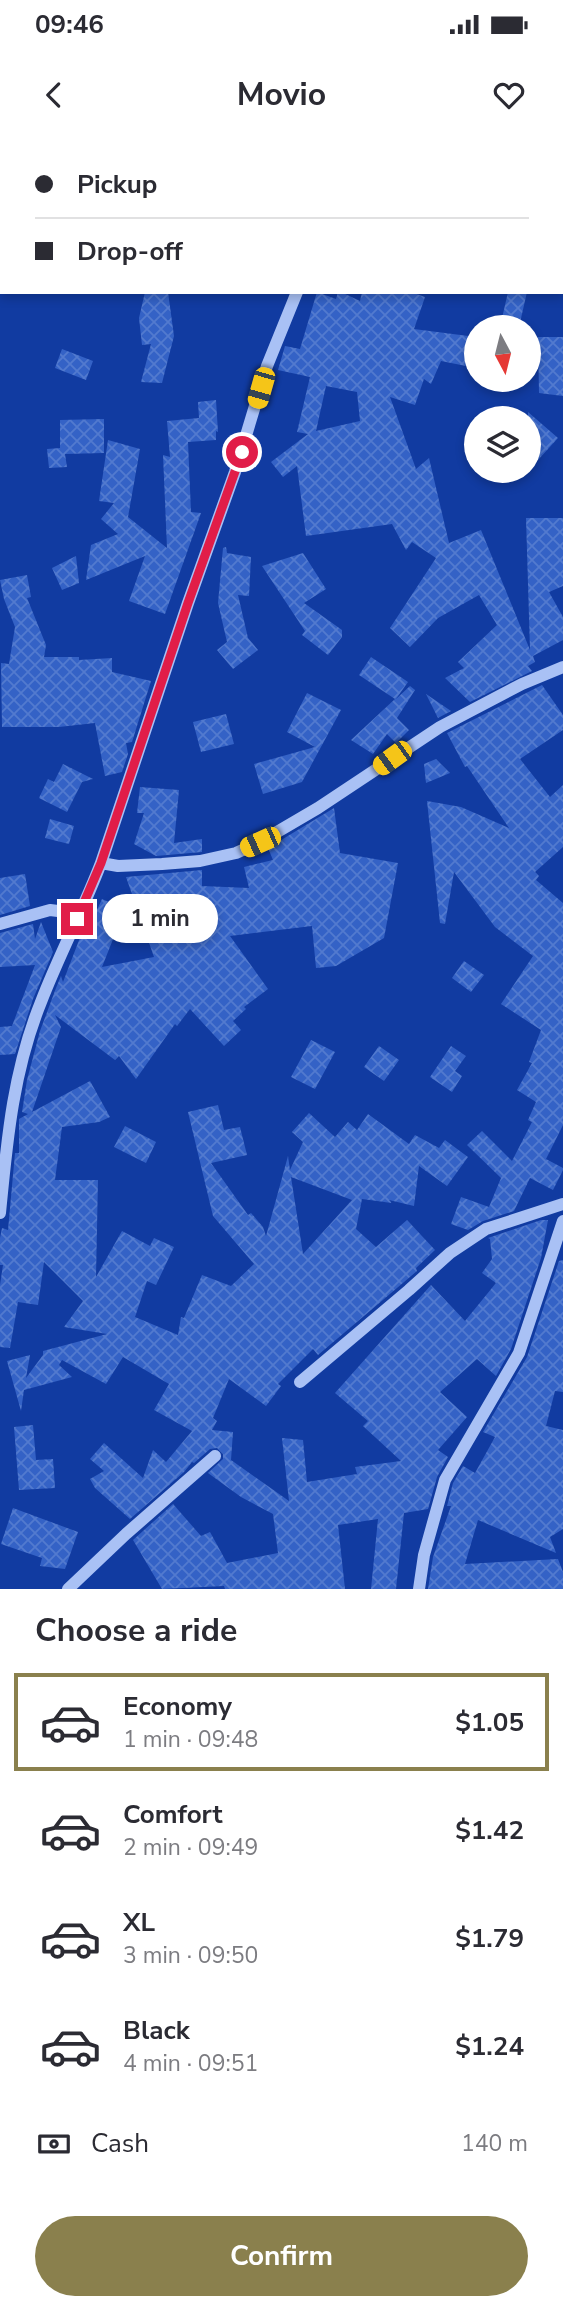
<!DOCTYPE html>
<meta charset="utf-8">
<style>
:root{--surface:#fff;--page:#f2f2f3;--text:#2b2b33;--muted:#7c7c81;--line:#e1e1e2;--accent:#8a804d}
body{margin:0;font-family:"Nunito Sans",sans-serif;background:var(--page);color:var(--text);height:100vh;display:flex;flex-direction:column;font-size:26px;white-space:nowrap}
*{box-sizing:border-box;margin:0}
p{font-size:23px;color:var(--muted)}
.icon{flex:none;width:38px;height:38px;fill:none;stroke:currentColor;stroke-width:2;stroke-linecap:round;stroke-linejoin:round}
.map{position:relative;height:1449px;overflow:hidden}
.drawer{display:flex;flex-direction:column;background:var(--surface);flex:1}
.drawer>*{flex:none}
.guide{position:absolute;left:0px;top:0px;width:564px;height:154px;box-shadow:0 4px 10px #0003;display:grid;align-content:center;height:154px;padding:0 35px;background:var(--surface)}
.needle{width:46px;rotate:173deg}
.fabs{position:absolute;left:464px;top:175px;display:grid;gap:14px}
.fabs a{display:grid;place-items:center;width:77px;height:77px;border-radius:50%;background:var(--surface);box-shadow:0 4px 10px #0003;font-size:35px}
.end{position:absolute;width:32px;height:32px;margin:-16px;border:9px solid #e11d48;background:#fff;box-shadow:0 0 0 4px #fff}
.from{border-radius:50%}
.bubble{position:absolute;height:49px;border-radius:24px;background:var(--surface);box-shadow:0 4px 10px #0003;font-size:23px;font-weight:700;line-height:49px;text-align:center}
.car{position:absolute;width:21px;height:42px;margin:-21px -10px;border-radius:9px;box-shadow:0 0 5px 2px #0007;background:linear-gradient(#f5c518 24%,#345 0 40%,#f5c518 0 76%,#345 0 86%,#f5c518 0)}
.guide b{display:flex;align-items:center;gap:24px;height:66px;font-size:26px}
.guide b+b{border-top:2px solid var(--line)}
.guide i{width:18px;height:18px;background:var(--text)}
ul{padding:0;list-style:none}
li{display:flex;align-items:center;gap:21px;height:98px;margin:0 14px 10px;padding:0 21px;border:4px solid transparent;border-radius:0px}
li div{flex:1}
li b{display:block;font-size:26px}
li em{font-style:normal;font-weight:700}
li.selected{border-color:var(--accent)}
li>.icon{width:63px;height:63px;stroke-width:1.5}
h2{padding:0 35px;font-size:32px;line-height:84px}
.pay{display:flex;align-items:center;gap:18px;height:77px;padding:0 35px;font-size:26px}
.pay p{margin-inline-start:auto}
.cta{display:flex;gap:14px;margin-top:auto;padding:14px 35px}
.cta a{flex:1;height:80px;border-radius:42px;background:var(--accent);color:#fff;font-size:28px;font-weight:700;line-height:80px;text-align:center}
.status{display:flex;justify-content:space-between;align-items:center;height:49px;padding:0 35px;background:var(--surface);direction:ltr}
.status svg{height:19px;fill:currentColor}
header{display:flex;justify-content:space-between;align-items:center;height:91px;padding:0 35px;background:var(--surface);font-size:32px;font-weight:700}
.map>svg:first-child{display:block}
</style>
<div class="status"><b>09:46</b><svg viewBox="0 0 49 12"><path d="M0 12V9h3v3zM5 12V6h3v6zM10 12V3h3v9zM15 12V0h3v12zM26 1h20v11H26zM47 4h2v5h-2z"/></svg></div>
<header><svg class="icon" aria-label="back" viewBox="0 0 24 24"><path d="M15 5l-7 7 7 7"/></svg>Movio<svg class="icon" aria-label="heart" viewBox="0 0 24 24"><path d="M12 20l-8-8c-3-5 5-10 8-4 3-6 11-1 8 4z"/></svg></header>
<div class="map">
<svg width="563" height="1449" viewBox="0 0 563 1449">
<defs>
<pattern id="building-cross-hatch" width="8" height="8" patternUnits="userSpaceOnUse" patternTransform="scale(1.75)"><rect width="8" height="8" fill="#3462c6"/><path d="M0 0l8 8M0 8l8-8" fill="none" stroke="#527acf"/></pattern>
</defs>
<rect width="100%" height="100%" fill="#113ba1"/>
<path fill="url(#building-cross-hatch)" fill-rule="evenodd" d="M145,152H168L174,196L162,243L141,242L151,204L142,205L139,178Z
M317,152L336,159L338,152H341L360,161L362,152H411L425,157L414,189L476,197V228L441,221L431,244L424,239L415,265L390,257L416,329L429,318L449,403L481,390L530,510L526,378H563V446L549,452L563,477V500L533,516L535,522L528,526L532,531L470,562L445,538L464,528L458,522L497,485L479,455L438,478L410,507L390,488L436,418L412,402L406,410L392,384L306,396L297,326L283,337L271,322L308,294L297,292L310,237L278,230L285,206L300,209ZM326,246L357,252L360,281L316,291Z
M508,152H527L519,187H500Z
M538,197H563V256L539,253Z
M62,209L93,221L86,240L55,228Z
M216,260L218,292L216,291V300L188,302L191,372L201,373L165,474L129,461L145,416L86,440L91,405L118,394L101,379L114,363L99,361L108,300L140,309L128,377L167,408L163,315L170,317L167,281L199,278L198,262Z
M528,272L558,298L538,320L528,311Z
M104,279V313L65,314L67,327L49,328L47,309L60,308V280Z
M226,407L227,413L251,417L249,456L238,455L248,498L258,510L233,529L217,510L227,502L218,463L223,408Z
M303,413L326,449L304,463L342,490V497L328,515L302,495L305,491L262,426Z
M76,416L79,443L62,450L52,428Z
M27,435L31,457L27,458L46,505L44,517H79V520L112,518V532L151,541L132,602L126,603L128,614L122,632L105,636L95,583L59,587H2L1,523L9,524L15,487L4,459L0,440Z
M371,517L408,542L396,559L410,546L415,550L397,578L409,590L396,603L387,594L373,614L351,600L395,559L359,535Z
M542,545L563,575V590L520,619L550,657L563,645V707L535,732L539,736L536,740L563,763V985L546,1019L563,1028V1030L553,1050L530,1038L514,1071L483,1081L468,1090L451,1084L461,1057L489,1067L501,1038L467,1005L482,991L512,1021L532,982L528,980L536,962L517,950L532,923L529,922L541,890L501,864L533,816L495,787L454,732L445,784L440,783L427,661L461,667L509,688L467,626L465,627L447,593Z
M307,553L341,570L302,642L263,654L254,624L315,607L287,592Z
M426,554L451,571L438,578Z
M226,574L234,604L201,612L193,582Z
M436,619L450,633L426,643L424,624Z
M63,624L93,639L82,642L67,672L39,658L48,639L54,642Z
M140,647L179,650L174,703L202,699V712L156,716L134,704L144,673H137Z
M334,668L340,713L398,723L384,798L336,826L316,828L312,786L230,796L268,849L244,867L246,869L233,881L241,890L224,906L190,869L177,886L175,884L136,939L119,916L115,920L55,875L61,887L32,972L90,941L110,977L99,982L62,987L55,1040H98L96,1137L122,1091L150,1106L154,1098L174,1107L156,1145L147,1141L135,1177L178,1195L181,1177L184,1178L202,1135L231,1146L254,1124L213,1076L188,972L218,965L224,990L240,987L247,1015L211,1023L248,1075L251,1073L263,1087L266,1096L288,1016L290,1030L303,1002L292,992L309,973L335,997L348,982L357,990L368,974L409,1004L415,995L439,1008L445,1000L468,1017L447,1046L419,1026L414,1066L389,1060L392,1063L362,1059L356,1089L376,1107L407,1080L435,1110L416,1128L417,1131L318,1215L313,1209L278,1244L281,1246L266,1266L229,1239L213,1278L217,1281L212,1290L233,1292L231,1320L289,1361L282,1298L303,1300L307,1342L357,1334L355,1327L401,1321L363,1286L368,1281L335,1253L431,1145L465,1181L496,1143L482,1133L492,1119L490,1099L488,1098L541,1080H548L541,1118L511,1209L496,1236L477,1219L440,1252L467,1277L438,1310L448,1317L437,1337L428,1369L404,1373L396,1449H371L378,1379L338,1385L345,1449H225L224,1446L162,1449L133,1400L173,1364L201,1396L210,1392L227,1423L278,1413L273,1374L241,1357L208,1333L223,1319V1314L217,1308L210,1309L194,1323L192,1322L184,1332L130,1379L95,1348L90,1339L104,1331L90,1319L104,1303L143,1338L153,1310L166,1322L192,1291L154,1270L169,1244L123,1217L106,1244L62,1220L59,1225L72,1237L24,1250L21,1271L7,1221L30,1215L26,1238L43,1215V1211L107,1194L64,1187L83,1161L44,1122L38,1165L18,1162L10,1208L0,1207V1145L3,1125H0V1098L2,1088L8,1090L15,1013H19V979L28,974L22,972L27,940L40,891L56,848L61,836L63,842L86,782L91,783L102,759L125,769L102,827L154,817L126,737L202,730V746L249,748L244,727L273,720L268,708ZM291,1037L352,1060L303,1114Z
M50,679L74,686L69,704L45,698Z
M25,734L30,766L0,775V738Z
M41,782L53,812L33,859L15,914L0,915V887L12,886L35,825L0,827V793L33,784L35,799Z
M464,821L484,835L471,852L452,838Z
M311,900L335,912L315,949L291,937Z
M379,906L399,920L384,941L364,927Z
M451,906L466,916L455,931L462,936L452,952L430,937Z
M125,986L156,1002L146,1023L114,1007Z
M563,1120V1252L555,1251L546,1286L563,1290V1389L550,1397L556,1413L478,1380L465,1424L558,1419L563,1432V1449H428L433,1417L451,1366H447L453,1343L463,1326L475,1333L495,1297L483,1292L527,1217L559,1121Z
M33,1285L36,1320L53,1319L55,1348L19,1350L14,1287Z
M13,1368L78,1392L65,1429L40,1426L42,1418L1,1404Z"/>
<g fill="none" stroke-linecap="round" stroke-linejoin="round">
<path stroke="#a9c1f5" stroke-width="12" d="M340,2V0
M101,723L118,726L162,724L200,721L236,713L260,702L318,668L440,587L522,544L563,527
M0,784L50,770L58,771L77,779
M0,1073C7,1000 13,931 41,862C59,815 83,770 101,723L188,463L235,332L267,226L297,152
M300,1242L409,1150L450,1113L486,1089L563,1064
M68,1449L126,1394L215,1316
M419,1449L424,1415L445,1340L519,1213L563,1081"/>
</g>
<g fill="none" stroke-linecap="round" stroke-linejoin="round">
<path stroke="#e11d48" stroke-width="9" d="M77,779L101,723L188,463L242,312"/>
</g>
</svg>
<div class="fabs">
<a><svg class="needle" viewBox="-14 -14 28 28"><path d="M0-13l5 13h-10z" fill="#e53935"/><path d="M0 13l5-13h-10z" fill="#7c7c81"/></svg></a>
<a><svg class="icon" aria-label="layers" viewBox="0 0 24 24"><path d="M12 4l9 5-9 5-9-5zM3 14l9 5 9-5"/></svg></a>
</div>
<i class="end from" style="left:242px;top:312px"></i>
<i class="end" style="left:77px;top:779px"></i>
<div class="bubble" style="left:102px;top:754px;width:116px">1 min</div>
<i class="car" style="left:261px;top:248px;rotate:196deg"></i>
<i class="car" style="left:392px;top:618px;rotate:234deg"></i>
<i class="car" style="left:260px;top:702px;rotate:246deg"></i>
<div class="guide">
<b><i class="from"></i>Pickup</b>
<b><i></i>Drop-off</b>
</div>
</div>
<section class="drawer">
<h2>Choose a ride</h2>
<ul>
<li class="selected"><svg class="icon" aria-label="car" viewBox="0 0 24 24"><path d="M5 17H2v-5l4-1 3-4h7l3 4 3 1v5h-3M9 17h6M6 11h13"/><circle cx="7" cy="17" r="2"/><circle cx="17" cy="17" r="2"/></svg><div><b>Economy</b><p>1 min · 09:48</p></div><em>$1.05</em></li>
<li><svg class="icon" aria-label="car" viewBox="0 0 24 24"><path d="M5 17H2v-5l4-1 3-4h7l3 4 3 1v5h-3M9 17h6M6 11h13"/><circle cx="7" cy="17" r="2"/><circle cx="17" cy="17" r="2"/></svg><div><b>Comfort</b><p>2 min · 09:49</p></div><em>$1.42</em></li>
<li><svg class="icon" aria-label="car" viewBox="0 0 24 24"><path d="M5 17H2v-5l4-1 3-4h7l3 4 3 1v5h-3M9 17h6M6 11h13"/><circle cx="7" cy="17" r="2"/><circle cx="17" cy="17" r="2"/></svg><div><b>XL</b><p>3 min · 09:50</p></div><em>$1.79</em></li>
<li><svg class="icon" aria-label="car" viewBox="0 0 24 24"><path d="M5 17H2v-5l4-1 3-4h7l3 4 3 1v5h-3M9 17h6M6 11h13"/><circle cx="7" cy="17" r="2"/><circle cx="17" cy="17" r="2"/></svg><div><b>Black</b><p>4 min · 09:51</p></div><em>$1.24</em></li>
</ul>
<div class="pay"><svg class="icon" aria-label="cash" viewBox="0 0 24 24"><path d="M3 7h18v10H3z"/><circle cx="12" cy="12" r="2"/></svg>Cash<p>140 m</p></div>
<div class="cta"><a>Confirm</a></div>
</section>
